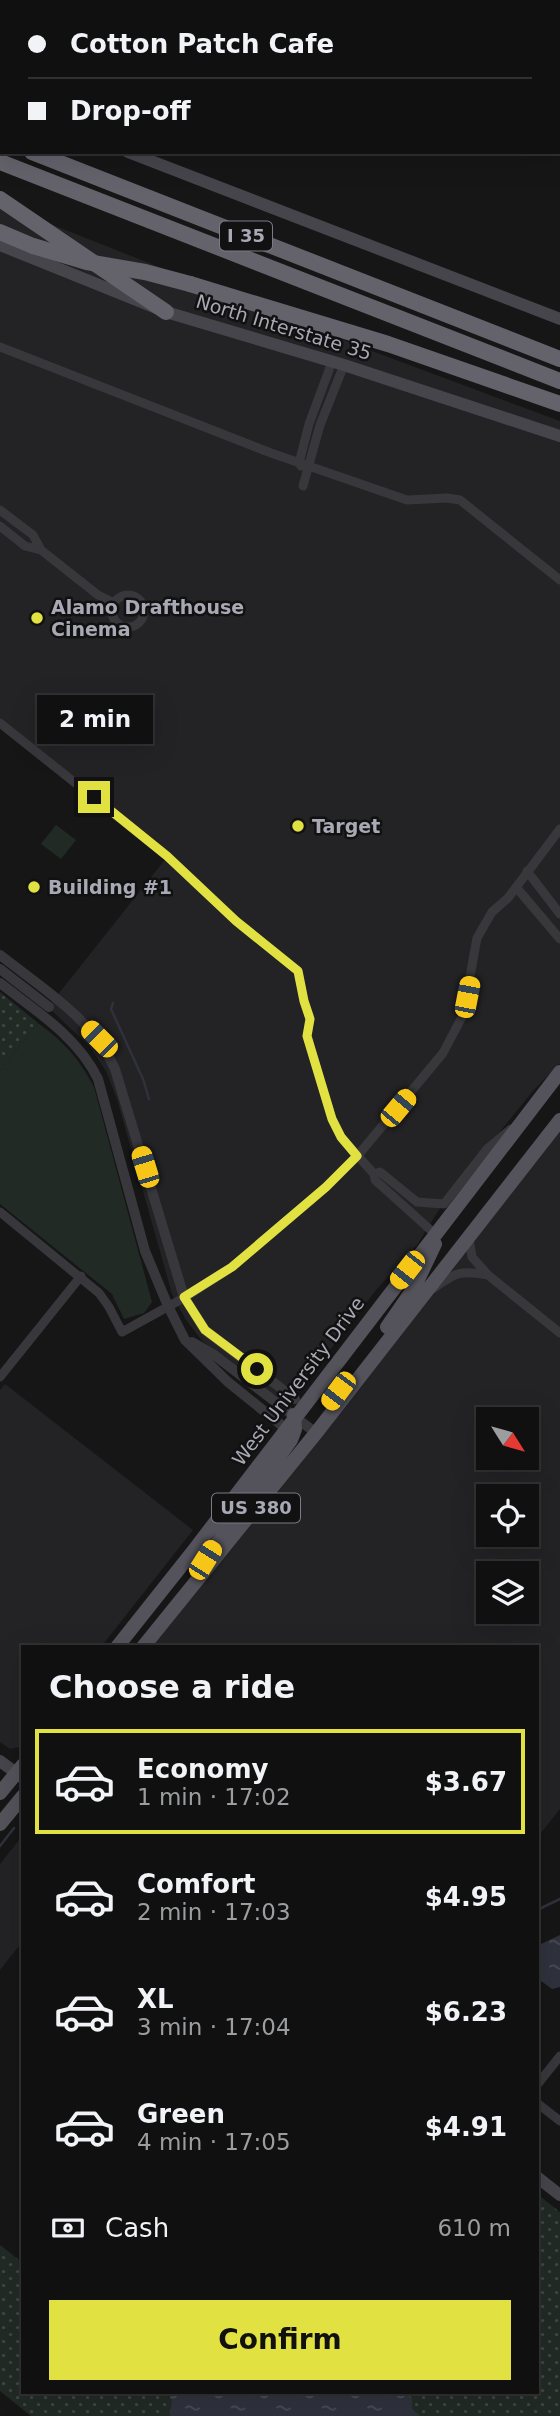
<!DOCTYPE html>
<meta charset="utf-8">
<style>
:root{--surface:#101011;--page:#1e1e1f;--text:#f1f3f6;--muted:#9c9d9f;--line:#303031;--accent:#e1e242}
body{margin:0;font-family:"DejaVu Sans",sans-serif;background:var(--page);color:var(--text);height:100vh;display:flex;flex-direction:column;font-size:26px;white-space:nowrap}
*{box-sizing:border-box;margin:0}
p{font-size:23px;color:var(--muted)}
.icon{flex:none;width:38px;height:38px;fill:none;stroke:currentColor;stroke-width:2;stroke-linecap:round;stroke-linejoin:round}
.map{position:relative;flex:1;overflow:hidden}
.details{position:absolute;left:21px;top:1645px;width:518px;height:749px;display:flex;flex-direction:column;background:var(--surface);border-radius:0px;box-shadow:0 7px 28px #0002,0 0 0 2px var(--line)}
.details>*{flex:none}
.hud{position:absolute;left:0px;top:0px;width:560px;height:154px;box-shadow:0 7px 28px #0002,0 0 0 2px var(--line);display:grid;align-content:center;height:154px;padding:0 28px;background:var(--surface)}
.needle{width:46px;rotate:127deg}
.controls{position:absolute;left:476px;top:1407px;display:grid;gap:14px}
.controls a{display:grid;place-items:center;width:63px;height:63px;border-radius:0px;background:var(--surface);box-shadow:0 7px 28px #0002,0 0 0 2px var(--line);font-size:35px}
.end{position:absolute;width:32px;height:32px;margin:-16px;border:9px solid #e1e242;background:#111;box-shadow:0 0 0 4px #111}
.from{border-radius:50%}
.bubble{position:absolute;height:49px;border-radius:0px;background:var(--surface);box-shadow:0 7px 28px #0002,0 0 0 2px var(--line);font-size:23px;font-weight:700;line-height:49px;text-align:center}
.car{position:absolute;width:21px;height:42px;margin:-21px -10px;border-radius:9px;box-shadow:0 0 5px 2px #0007;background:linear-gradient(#f5c518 24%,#345 0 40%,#f5c518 0 76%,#345 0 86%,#f5c518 0)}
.hud b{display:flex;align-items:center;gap:24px;height:66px;font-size:26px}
.hud b+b{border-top:2px solid var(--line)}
.hud i{width:18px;height:18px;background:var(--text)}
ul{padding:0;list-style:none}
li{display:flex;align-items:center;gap:21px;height:105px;margin:0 14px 10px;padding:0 14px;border:4px solid transparent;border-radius:0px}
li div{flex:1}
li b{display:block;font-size:26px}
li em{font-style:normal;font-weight:700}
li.on{border-color:var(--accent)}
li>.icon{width:63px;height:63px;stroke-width:1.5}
h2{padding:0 28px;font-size:32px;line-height:84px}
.pay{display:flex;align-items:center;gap:18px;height:77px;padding:0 28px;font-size:26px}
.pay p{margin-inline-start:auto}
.action{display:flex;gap:14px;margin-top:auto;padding:14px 28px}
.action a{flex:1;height:80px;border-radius:0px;background:var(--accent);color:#111;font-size:28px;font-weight:700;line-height:80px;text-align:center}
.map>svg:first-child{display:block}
</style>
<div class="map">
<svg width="560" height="2416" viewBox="0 0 560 2416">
<defs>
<pattern id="park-dots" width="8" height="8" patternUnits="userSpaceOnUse" patternTransform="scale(1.75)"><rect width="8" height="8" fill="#222a26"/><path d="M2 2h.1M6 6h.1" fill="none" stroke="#3f4643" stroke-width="1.8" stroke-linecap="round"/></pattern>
<pattern id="water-ripples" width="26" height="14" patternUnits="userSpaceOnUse" patternTransform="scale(1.75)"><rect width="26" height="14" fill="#2f323c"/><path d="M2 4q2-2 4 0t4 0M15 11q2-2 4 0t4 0" fill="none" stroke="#4a4d56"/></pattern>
</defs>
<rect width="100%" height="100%" fill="#161617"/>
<path fill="#232224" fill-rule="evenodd" d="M0,204L364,348L560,421V1063L533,1091L447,1197L417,1245L376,1290L287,1406L202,1341L186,1320L172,1294L117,1099L106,1071L89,1046L48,1007L167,857L0,724Z
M560,1120V1809L537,1838V1647H146ZM488,1419H527V1458H488ZM488,1496H527V1535H488ZM488,1573H527V1612H488Z
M5,1384L193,1530L101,1647H23V1746L10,1749L0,1742V1390Z
M23,1835V1941L0,1970V1864Z"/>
<path fill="#222a26" d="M56,825L76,840L61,859L41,844Z
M38,1023C65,1043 78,1057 94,1087L152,1302L144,1313L124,1319L112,1294L0,1204V1070Z"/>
<path fill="url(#park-dots)" d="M0,992L38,1023L0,1070Z
M537,2194L560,2212V2416H31L0,2391V2245L23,2263V2392H537Z"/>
<path fill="url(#water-ripples)" d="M560,1935V1987L552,1989L537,1978V1946Z
M173,2392H403L412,2399V2409L420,2416H170Z"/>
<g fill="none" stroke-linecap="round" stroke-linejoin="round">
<path stroke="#2f323c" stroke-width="2.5" d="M113,1003L111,1009L143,1079L149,1099
M0,1846L14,1828
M537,1910L560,1899"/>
<path stroke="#38373c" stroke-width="9" d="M0,347L271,453L407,500L447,498L460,500L560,580
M301,466L299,463L309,424L332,362
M303,486L320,425L344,365
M0,510L33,535L41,550
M0,526L25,546L41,550L98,595L114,603
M112 611a16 16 0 1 1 32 0a16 16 0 1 1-32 0Z
M0,723L167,856L236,921L298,971L304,1001L310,1019L307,1036L332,1119L341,1137L374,1174L375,1180L435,1234
M527,871L560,914
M516,887L560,939
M374,1174L380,1172L417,1202L444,1204L487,1149L511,1129
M0,1212L99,1293L109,1307L122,1332L189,1295L232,1267L326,1187L359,1154L443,1053L463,1015L477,938L492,912L508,898L560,829
M469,1238L472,1257L488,1275L560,1333
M434,1288C456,1272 461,1270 488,1275
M0,1377L81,1276
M537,2085L560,2056
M537,2103L560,2121"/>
<path stroke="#38373c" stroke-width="10" d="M0,955C42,988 93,1019 115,1069L184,1297L205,1330L295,1399
M0,969L49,1007
M0,983C36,1011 78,1037 98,1079L145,1251L168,1306L185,1340L228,1382L285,1428
M192,1342L213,1354L316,1433"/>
<path stroke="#46454c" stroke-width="12" d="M0,103H2
M128,152L560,319
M0,245L166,312L344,365L560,436
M0,1761L23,1778
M537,2177L560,2195"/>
<path stroke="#54535b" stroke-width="14" d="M387,1327L414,1288L435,1244
M208,1556L291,1440L295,1429L294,1415
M117,1647L194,1550L560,1072
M143,1647L316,1433L560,1120
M0,1793L23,1765
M0,1824L23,1796"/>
<path stroke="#64636c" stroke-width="16" d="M0,140H2
M32,152L560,359
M0,162L560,381
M0,199L166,312
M0,232L33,246
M190,284L388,344L560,404"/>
<defs>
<path id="rail" d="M480,0L486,2
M558,21L560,22"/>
</defs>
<use href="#rail" stroke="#515057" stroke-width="5"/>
<use href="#rail" stroke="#111112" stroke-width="2.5" stroke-dasharray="8" stroke-linecap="butt"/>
<path stroke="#64636c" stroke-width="16" d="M33,246L87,262L145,272L190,284"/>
</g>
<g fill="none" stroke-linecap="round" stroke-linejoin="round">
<path stroke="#e1e242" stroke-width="9" d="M94,797L167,856L236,921L298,971L304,1001L310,1019L307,1036L332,1119L341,1137L357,1156L326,1187L232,1267L184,1297L205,1330L257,1369"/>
</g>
<g fill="#e1e242" stroke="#111112" stroke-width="2.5">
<circle cx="37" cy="618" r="7"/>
<circle cx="298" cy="826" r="7"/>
<circle cx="34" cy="887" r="7"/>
</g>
<g text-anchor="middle" stroke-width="5" stroke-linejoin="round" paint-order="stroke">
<g fill="#111112" stroke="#7b7b85" stroke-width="2">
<rect x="220" y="221.5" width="52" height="29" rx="5"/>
<rect x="212" y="1493.5" width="88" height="29" rx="5"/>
</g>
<g font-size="18" font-weight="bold" fill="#a9a9b6">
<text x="246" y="242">I 35</text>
<text x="256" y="1514">US 380</text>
</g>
<g font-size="19" fill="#a9a9b6" stroke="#111112">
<text transform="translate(284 327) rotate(17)" y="7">North Interstate 35</text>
<text transform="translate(298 1381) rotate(-53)" y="7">West University Drive</text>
</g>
<g font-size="19" font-weight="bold" fill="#a9a9b6" stroke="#111112" text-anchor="start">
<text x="51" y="614">Alamo Drafthouse<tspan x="51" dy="22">Cinema</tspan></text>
<text x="312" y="833">Target</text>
<text x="48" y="894">Building #1</text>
</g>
</g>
</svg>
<div class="controls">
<a><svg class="needle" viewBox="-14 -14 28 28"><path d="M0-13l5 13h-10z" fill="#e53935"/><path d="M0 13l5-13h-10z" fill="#9c9d9f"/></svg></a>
<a><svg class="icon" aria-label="locate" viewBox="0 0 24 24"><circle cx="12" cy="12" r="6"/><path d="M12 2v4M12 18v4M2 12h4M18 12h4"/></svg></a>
<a><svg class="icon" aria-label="layers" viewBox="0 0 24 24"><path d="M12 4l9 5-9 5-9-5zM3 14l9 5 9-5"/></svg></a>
</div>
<i class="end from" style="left:257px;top:1369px"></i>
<i class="end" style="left:94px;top:797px"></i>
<div class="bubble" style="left:37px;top:695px;width:116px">2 min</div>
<i class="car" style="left:467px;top:997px;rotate:11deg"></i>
<i class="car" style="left:99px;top:1039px;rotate:315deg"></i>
<i class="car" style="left:398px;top:1108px;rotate:40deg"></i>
<i class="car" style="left:145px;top:1167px;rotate:343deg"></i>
<i class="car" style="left:407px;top:1270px;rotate:218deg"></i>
<i class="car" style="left:338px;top:1391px;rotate:217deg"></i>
<i class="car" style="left:205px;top:1560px;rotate:32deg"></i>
<div class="hud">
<b><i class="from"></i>Cotton Patch Cafe</b>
<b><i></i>Drop-off</b>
</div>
<section class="details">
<h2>Choose a ride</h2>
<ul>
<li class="on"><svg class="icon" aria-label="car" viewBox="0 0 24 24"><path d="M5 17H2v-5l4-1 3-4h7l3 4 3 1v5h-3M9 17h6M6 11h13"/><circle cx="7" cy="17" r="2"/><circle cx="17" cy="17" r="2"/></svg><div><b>Economy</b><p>1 min · 17:02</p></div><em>$3.67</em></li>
<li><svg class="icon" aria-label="car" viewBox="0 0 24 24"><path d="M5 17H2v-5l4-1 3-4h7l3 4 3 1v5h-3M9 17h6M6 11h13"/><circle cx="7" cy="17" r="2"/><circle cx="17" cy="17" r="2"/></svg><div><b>Comfort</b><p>2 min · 17:03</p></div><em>$4.95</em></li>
<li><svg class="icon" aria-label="car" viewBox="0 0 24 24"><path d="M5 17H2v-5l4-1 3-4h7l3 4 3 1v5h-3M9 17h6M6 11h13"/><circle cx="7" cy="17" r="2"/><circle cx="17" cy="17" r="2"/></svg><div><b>XL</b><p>3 min · 17:04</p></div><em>$6.23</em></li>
<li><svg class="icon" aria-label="car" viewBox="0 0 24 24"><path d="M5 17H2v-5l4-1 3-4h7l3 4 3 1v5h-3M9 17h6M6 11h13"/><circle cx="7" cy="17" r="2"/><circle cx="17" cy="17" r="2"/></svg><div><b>Green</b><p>4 min · 17:05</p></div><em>$4.91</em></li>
</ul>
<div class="pay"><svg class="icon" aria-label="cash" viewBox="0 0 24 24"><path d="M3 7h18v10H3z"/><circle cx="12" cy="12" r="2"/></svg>Cash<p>610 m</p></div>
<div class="action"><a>Confirm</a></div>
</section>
</div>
